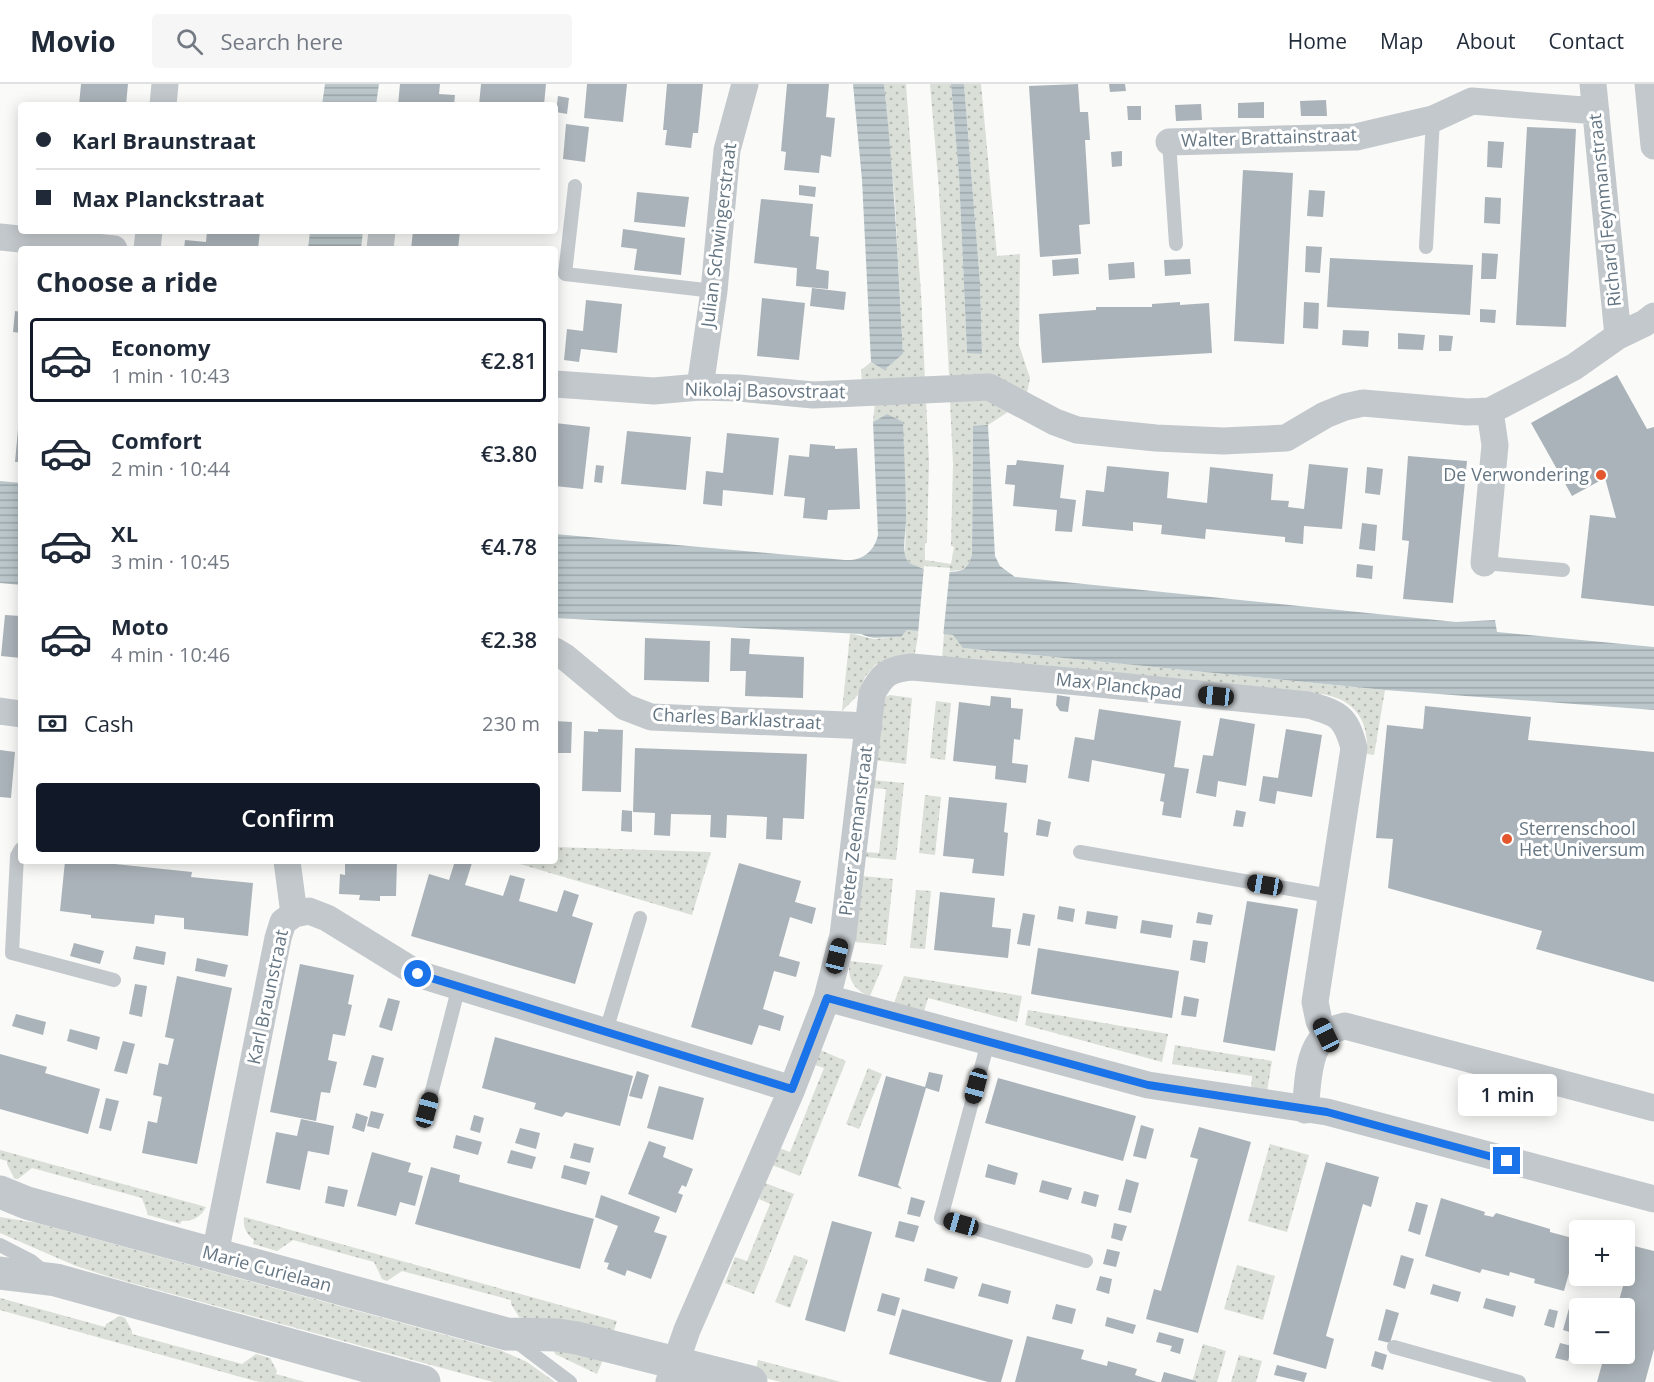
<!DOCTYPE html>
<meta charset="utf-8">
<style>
:root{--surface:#fff;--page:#f6f6f7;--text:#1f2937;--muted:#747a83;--line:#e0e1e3;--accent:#111827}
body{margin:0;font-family:"Open Sans",sans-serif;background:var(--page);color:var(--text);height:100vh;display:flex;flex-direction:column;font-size:22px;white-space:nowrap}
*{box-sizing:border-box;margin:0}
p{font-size:20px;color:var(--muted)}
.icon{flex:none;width:33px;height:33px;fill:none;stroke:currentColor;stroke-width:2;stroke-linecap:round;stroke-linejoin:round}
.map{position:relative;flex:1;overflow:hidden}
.panel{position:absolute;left:18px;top:162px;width:540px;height:618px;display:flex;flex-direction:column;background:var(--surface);border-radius:6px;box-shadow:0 3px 15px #0003}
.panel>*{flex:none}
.banner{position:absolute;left:18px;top:18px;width:540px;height:132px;border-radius:6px;box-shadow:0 3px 15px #0003;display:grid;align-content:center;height:132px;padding:0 18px;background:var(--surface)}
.buttons{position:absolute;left:1569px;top:1136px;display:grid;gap:12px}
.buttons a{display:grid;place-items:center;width:66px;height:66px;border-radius:6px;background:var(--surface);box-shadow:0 3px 15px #0003;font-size:30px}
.end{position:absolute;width:27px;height:27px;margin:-14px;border:8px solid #1a73e8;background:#fff;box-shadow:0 0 0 3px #fff}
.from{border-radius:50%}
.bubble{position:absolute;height:42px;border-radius:6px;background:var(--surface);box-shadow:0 3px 15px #0003;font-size:20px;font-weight:600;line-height:42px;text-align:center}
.car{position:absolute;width:18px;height:36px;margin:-18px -9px;border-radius:8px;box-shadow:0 0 4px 2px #0007;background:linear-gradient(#222 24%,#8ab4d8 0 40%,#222 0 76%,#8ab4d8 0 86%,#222 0)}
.banner b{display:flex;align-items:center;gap:21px;height:57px;font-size:22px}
.banner b+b{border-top:2px solid var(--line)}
.banner i{width:15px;height:15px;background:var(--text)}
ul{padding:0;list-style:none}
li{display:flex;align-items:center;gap:18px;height:84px;margin:0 12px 9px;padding:0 6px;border:3px solid transparent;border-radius:6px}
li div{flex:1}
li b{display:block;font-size:22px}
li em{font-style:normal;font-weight:600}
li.selected{border-color:var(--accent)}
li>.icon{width:54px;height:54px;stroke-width:1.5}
h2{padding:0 18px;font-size:27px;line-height:72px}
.pay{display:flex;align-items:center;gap:15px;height:66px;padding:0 18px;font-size:22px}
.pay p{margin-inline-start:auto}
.action{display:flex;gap:12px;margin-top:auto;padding:12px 18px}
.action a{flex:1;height:69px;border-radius:6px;background:var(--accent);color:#fff;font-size:24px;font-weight:600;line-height:69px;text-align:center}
header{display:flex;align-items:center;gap:36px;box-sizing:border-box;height:84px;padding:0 30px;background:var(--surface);border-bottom:2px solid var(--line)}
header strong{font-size:28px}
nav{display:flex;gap:33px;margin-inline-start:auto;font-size:21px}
.search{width:420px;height:54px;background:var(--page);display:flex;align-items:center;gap:15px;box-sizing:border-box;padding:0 21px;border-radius:6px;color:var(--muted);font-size:22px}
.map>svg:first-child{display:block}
</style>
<header>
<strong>Movio</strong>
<div class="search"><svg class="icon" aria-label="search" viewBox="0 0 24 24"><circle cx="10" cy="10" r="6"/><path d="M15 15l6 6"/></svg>Search here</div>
<nav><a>Home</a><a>Map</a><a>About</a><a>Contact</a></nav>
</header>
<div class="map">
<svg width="1654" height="1298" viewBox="0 0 1654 1298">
<defs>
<pattern id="grass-dots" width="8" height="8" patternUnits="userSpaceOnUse" patternTransform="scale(1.5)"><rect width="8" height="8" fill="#dadfd7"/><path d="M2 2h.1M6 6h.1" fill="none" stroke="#b4b9b4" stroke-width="1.8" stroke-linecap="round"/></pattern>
<pattern id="water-rules" width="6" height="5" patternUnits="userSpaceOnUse" patternTransform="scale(1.5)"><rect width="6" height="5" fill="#bbc7cb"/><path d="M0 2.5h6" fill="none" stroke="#9ca6aa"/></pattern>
</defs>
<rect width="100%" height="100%" fill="#fafaf8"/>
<path fill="url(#grass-dots)" d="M884,0H906L921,209L925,296L862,299L861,286L871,278L884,286L903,270L895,118Z
M930,0H951L959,92L967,268L982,269L980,198L964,0H981L997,172L1020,170L1019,261L1030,294L1027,309L955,295L949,290L939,106Z
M985,314L1011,326L988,341L973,342L972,471L968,480L962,486L948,487L915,483L907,476L905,471L906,438L887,330L873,338L875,317L926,315L929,378L927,458L925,460V476L951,480L954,463L951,462L953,380L950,316Z
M907,546L919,547L914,574H891L875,581L865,593L858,611L842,627L850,550C859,550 866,554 875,555C884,555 891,552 901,553Z
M944,550L953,551L964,564L1385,606L1374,671L1367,670C1369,637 1356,616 1322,610L1320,614L942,575Z
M890,611L912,614L906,680L874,676L880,620L885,613Z
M936,617L951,619L945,676L930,674Z
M872,696L904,699L896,776L865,773V768L879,769L886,705L872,704Z
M925,711L941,713L935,771L919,769Z
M555,763L711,768L692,831L510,777H555Z
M862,792L893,795L886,861L855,858Z
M916,806L931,807L925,865L910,864Z
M850,877L883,881L870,912C854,907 846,893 850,877Z
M904,892L1022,912L1017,938L928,914L924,928L894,919Z
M1028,926L1168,950L1162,978L1025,941Z
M1175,961L1272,977L1267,1007H1251L1252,992L1172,980Z
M818,965L846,977L800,1092L772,1081L779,1064L790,1068L824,984L812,980Z
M868,984L882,990L859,1045L846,1040Z
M1270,1060L1309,1071L1287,1148L1248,1137Z
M0,1066L206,1123C201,1133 193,1137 182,1137L180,1140L148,1131L142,1114L32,1084L18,1095L14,1094L7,1080V1077L0,1075Z
M765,1099L794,1110L754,1210L725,1199L735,1173L747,1177L770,1120L759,1115Z
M0,1133L37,1139L500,1266L527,1278L555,1298H493L110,1193L76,1182L0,1149Z
M244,1133L617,1237L612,1252L519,1233L511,1220V1216L402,1187L387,1197L382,1195L374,1178L293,1156L277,1167L253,1160L254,1156C246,1150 243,1143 244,1133Z
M794,1171L808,1176L790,1224L775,1218Z
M1237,1181L1275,1192L1263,1236L1224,1225Z
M0,1214L105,1243L106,1240L120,1232L125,1234L132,1247V1250L242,1280L256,1270L270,1274L277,1287L276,1290L305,1298H259L0,1226Z
M1203,1260L1226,1267L1217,1298H1192Z
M553,1264L605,1271L597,1290L555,1270Z
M1239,1271L1262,1277L1256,1298H1231Z
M758,1276L841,1298H780L755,1291Z"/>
<path fill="url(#water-rules)" d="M325,0H379L376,21H322Z
M853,0H884C894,90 898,180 903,270L884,286L871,278L862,96Z
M951,0H964L980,198L982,270L967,269L959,92Z
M310,147H363L361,165H308Z
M887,330L903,338C904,371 906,404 906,436C906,448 902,463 906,474C910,486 951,491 962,486C968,483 970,476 972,471L973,342L988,341L995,472L1000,482L1015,493L1456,538L1495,536L1497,548L1654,563V626L1385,606L963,564L953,551L907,546L901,553C886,552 875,557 861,550L555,534V450L845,476C862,477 874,468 878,451L873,338Z
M0,397L21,399V501L0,499Z"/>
<path fill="#fafaf8" d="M924,482L950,484L943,553L918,550Z"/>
<path fill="#aab3b9" d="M81,0H128L126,21H79Z
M400,0H440L439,10L455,11L454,21H398Z
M481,0H546L544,21H479Z
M587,0H627L623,38L584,34Z
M667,0H703L698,49H693L691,64L665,61L667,46H663Z
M787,0H829L826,33L835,34L831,73L821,71L819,89L784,86L786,68L781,67Z
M1078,0L1080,28H1088L1090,56H1085L1090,140L1079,141L1081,170L1040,173L1029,2Z
M1109,0H1125L1126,7L1110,8Z
M558,12L569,14L567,30L556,28Z
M1326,16L1327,32H1301L1300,17Z
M1264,18V34H1238V19Z
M1201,20L1202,36L1176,37L1175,21Z
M1127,22H1141V36H1128Z
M566,40L589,43L585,78L563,75Z
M1527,43L1576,45L1566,243L1516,241Z
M1488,57L1504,58L1502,84L1487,83Z
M1122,67V82L1112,83L1111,68Z
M1243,86L1293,89L1284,260L1234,257Z
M799,101L816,103L815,113L799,111Z
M1309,106L1325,107L1323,133L1307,132Z
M637,108L689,113L685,143L634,138Z
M1485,113L1501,114L1500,140L1484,139Z
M761,115L813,120L810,152L819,153L816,185L829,187L828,205L796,202L797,184L754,179Z
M623,145L685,154L681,191L634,186L637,165L621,163Z
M207,147H260L258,165H184L185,156L206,158Z
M413,147H460L458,165H411Z
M1306,162L1322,163L1320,189L1305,188Z
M1482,169L1498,170L1496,195H1481Z
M1078,174L1079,190L1053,192L1052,176Z
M1330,174L1473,181L1470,231L1327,223Z
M1190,175L1191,190L1165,192L1164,176Z
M1134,178L1135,194L1109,196L1108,180Z
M812,204L846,208L844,226L810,222Z
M762,214L805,219L799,276L757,272Z
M586,216L622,220L617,269L581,265L579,278L564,276L567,245L583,247Z
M1180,218V221L1209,219L1212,269L1042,279L1039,230L1096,226V223H1152V220Z
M1304,218L1319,219L1318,245L1303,244Z
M1480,225L1496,226L1495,239L1480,238Z
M15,227L21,228V249L13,248Z
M1343,246L1369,247L1368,263L1342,261Z
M1398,249L1425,251L1423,266L1398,265Z
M1439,251L1453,252L1451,267H1439Z
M1617,291L1647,345L1654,343V522L1581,514L1590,431L1616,434L1605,394L1572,412L1531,339Z
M19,334H21V378H15Z
M555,339L590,343L583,405L555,402Z
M627,347L691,353L686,406L621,400Z
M727,349L779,354L773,411L723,406L722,422L703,420L706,387L723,389Z
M810,360L835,362V365L857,364L860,425L828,426L827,436L803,434L805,414L784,412L789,371L809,373Z
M1408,372L1467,377L1453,519L1403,515L1409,457L1402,456Z
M1017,376L1064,381L1060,414L1076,416L1072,448L1055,447L1057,426L1013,422L1015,401L1005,400L1007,381H1016Z
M1309,380L1348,384L1342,445L1304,442L1303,460L1285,458V453L1206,445L1205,455L1161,450L1162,441L1133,438V447L1082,442L1086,406L1104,408L1107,382L1169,388L1167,414L1207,419L1210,383L1273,390L1271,416L1289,417L1288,423L1304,425Z
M596,381L604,382L602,399L594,398Z
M1367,383L1383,385L1380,411L1365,409Z
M1362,439L1377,441L1375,467L1359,465Z
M1357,480L1373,482L1372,495L1356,493Z
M5,531L21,532V574L1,572Z
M645,554L710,557L709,598L644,596Z
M731,554L750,555L749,570L804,573L803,614L745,612L746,587H730Z
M1057,611L1070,613L1068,628L1060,627L1056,621Z
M991,612L1011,614V624L1023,625L1020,656L1014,655L1012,679L1028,681L1026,699L995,695L996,682L953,677L959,618L990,622Z
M1425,622L1531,633L1528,656L1654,668V898L1536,865L1542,847L1388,804L1393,755L1376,754L1387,641L1423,645Z
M1099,625L1181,637L1174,683L1189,685L1181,734L1162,731L1164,718L1160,717L1165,690L1092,676L1089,698L1068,694L1075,653L1094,656Z
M1220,634L1255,640L1246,702L1218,697L1216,713L1196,709L1203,671L1213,672Z
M555,637L572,638L571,669H555Z
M598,645L623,646L621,708L582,707L584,647L598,648Z
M1286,645L1322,651L1312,713L1277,707L1275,720L1259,717L1263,692L1278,694Z
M635,664L807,670L804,735L783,734L782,756L766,755L767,733L727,731L726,754L710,753L711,731L671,730L670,752L654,751L655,729L633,728Z
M0,666L15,668L11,714L0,713Z
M949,713L1007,719L1004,748L1008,749L1004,792L972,789L974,775L943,772Z
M622,726L632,727V748L621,747Z
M1236,726L1246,728L1243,743L1233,742Z
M1038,735L1051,738L1048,753L1036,751Z
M65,777H86L192,788L191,793L253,799L248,852L184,845V834L155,831L154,840L91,834V831L60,827Z
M345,777H397L396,812H380V817L359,816L360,811L339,810L340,790L345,791Z
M455,777L472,779L465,801L503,812L510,791L525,795L519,817L557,828L564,806L579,811L572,832L593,839L575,900L411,852L429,790L449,796Z
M739,779L801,797L795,818L816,824L812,840L790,833L779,872L800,878L796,893L774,887L763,925L784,932L780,947L759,941L752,961L691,943Z
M940,808L995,814L992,843L1011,845L1008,874L934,866Z
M1247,817L1298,825L1275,967L1223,958Z
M1059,822L1075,825L1073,838L1057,835Z
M1087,827L1118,832L1116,845L1085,840Z
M1198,828L1213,831L1211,841L1196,839Z
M1023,829L1035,831L1030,862L1017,860Z
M1142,836L1173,841L1171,854L1140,849Z
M1193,856L1208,858L1205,879L1190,876Z
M74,859L104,867L100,880L70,872Z
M136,862L166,868L164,881L133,875Z
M1038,864L1179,887L1172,934L1031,910Z
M197,874L228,881L225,893L195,887Z
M300,880L354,891L348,920L352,921L345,952L333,950L328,976L337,978L330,1009L321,1008L316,1037L270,1028Z
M177,892L232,904L197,1080L142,1069L148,1037L157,1039L162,1013L153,1011L159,979L168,981L174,955L165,953Z
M135,900L147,902L142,933L129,930Z
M1184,912L1199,915L1196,933L1181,931Z
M388,914L400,917L392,947L379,943Z
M16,930L46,938L43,951L12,942Z
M70,945L100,953L97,966L67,957Z
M495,953L633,992L620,1042L566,1028L562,1033L534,1025L536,1019L482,1004Z
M123,957L135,960L127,990L114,987Z
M0,970L47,983L45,989L100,1005L88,1050L0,1025Z
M372,971L384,974L376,1004L363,1001Z
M637,987L649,991L642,1015L629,1012Z
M929,988L943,991L939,1008L926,1004L898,1101L902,1105L858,1092L886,992L925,1003Z
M998,994L1136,1032L1123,1077L985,1039Z
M659,1002L704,1014L693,1056L647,1044Z
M106,1014L119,1017L111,1047L99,1044Z
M371,1027L384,1030L379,1045L367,1042Z
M356,1029L368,1033L364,1048L352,1044Z
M474,1031L484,1034L480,1049L470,1046Z
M301,1035L334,1042L329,1071L308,1067L300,1106L266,1099L276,1048L297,1052Z
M1141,1041L1154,1045L1146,1075L1133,1072Z
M1199,1043L1251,1058L1198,1249L1146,1235L1154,1205L1161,1207L1176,1154L1198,1075L1190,1073Z
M520,1044L540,1049L536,1065L515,1059Z
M456,1051L482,1058L478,1071L453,1064Z
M649,1057L666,1063L663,1073L693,1085L686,1103L682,1101L678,1109L683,1111L676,1129L628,1110Z
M574,1059L594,1064L590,1079L570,1074Z
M511,1066L536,1073L532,1085L507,1079Z
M372,1068L411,1079L408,1088L423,1092L415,1122L400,1118L396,1132L357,1122Z
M1326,1078L1379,1093L1371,1123L1363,1120L1348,1173L1326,1252L1334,1255L1326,1285L1273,1270Z
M988,1080L1018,1089L1015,1101L985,1093Z
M564,1081L590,1088L586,1101L561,1094Z
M431,1083L460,1091L459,1098L594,1135L580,1185L415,1140Z
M1126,1095L1139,1099L1131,1129L1118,1126Z
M1042,1096L1072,1104L1068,1116L1039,1108Z
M328,1102L348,1106L344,1123L325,1119Z
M1084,1107L1099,1111L1096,1123L1081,1119Z
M601,1111L660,1133L654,1148L667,1152L651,1195L627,1186L625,1192L607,1185L609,1179L604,1178L605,1175L618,1142L595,1133Z
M911,1113L925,1117L920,1133L907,1130Z
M1441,1114L1485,1128L1484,1131L1493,1133L1496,1129L1550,1145V1148L1576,1155V1152L1579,1153L1564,1207L1534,1199L1535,1195L1510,1188L1509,1192L1482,1185L1480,1189L1425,1172Z
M1416,1118L1428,1121L1420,1151L1408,1147Z
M832,1137L872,1148L845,1248L805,1236Z
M899,1137L919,1142L914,1158L895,1153Z
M1114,1139L1127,1142L1122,1157L1111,1154Z
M1634,1162L1654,1167V1265L1645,1298H1597L1605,1269H1624V1224H1617Z
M1107,1165L1120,1168L1116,1183L1103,1180Z
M1401,1171L1414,1175L1405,1205L1393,1201Z
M927,1184L958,1193L954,1205L924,1197Z
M1100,1192L1112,1195L1109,1210L1096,1206Z
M982,1199L1011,1207L1008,1220L978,1212Z
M1433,1200L1461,1208L1458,1218L1430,1210Z
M882,1209L900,1214L895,1232L877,1227Z
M1486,1214L1516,1222L1513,1233L1483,1224Z
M1571,1217L1583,1220L1582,1224H1580V1234L1576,1250L1563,1246Z
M1056,1220L1076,1225L1072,1240L1052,1235Z
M902,1225L1013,1256L1001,1298H988L889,1270Z
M1386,1225L1399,1229L1390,1259L1378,1256Z
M1549,1225L1558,1227L1554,1244L1544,1241Z
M1107,1233L1136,1241L1133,1250L1105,1242Z
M1159,1248L1184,1255L1180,1270L1170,1267L1172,1262L1156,1258Z
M1027,1252L1084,1266L1081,1275L1107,1282L1108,1277L1137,1285L1135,1291L1157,1298H1015Z
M1560,1259L1572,1262L1568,1277L1555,1274Z
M1375,1267L1387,1271L1383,1286L1371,1282Z
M1277,1281L1307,1289L1304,1298L1274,1291Z
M1164,1288L1196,1297V1298H1161Z"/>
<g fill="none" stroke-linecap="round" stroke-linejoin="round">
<path stroke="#c3c8cc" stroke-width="14" d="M1169,58L1176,160
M575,102L565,190L714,207
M1426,163L1433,35
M1484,479L1563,486
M21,765L17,772L12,869L114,896
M1080,768L1330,812
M606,947L640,834
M988,958L941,1134L1086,1177
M427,1026L459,902
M0,1161L31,1177L42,1186
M514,1256L570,1298
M1394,1263L1519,1298"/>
<path stroke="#c3c8cc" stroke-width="27" d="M1593,0L1618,252
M1648,0L1654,62
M163,21L165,0
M1169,58L1356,53L1433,35L1472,17L1596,27
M0,153L114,165
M147,165L149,147
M380,165L382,147
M555,300L654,307L700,303L739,304L813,311L989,303L1055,338L1077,346L1156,354L1223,357L1286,354L1325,331L1345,323L1363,319L1467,328L1490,327L1574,283L1618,252L1645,239L1654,232
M700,303L714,207L727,66L745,0
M1484,479L1495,361L1490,327
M555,567L565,573L625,623L651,633L869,642
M0,627L21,630
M287,777L294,830
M827,914L1148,1001L1327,1028L1654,1115
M1305,1026C1309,994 1306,950 1345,942L1654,1024
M215,1170L278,854L283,838L294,830L309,827L327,834L418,890L792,1005
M669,1298L687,1246L792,1005L827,914L843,851L872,610C882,590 889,585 912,583L1079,598L1308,621C1339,629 1346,633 1354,664L1315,918L1319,937L1326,951"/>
<path stroke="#c3c8cc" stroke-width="33" d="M0,1108L27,1119L507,1250L558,1251L577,1254L751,1298
M0,1189L56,1196L424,1298"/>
</g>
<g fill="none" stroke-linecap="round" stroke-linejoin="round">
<path stroke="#1a73e8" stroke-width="8" d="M418,890L792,1005L827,914L1148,1001L1327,1028L1507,1077"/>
</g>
<g fill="#e4572e" stroke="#fff" stroke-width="2">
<circle cx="1601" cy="391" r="6"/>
<circle cx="1507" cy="755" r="6"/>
</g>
<g text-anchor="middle" stroke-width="6" stroke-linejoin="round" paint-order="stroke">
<g font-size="18" fill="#657683" stroke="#fff">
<text transform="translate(1269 54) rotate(-2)" y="6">Walter Brattainstraat</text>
<text transform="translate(1605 126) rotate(-96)" y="6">Richard Feynmanstraat</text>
<text transform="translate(719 151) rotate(-83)" y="6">Julian Schwingerstraat</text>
<text transform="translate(765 307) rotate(1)" y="6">Nikolaj Basovstraat</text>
<text transform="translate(1119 602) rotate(6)" y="6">Max Planckpad</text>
<text transform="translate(737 635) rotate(3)" y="6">Charles Barklastraat</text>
<text transform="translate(856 747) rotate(-83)" y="6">Pieter Zeemanstraat</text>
<text transform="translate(268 913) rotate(-78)" y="6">Karl Braunstraat</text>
<text transform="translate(267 1185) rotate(15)" y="6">Marie Curielaan</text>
</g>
<g font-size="18" fill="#657683" stroke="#fff" text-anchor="end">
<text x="1589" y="397">De Verwondering</text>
<text x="1519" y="751" text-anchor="start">Sterrenschool<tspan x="1519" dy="21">Het Universum</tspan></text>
</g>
</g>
</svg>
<div class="buttons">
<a>+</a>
<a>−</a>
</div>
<i class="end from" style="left:418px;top:890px"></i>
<i class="end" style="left:1507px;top:1077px"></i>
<div class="bubble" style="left:1458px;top:990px;width:99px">1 min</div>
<i class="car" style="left:1216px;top:612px;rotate:276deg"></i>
<i class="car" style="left:1265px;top:801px;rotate:280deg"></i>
<i class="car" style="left:837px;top:872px;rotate:14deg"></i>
<i class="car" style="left:1326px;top:951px;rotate:334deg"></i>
<i class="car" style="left:976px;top:1002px;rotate:195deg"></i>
<i class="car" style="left:427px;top:1026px;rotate:15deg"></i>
<i class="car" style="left:961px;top:1140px;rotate:286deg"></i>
<div class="banner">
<b><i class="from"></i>Karl Braunstraat</b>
<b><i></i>Max Planckstraat</b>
</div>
<section class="panel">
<h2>Choose a ride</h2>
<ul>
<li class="selected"><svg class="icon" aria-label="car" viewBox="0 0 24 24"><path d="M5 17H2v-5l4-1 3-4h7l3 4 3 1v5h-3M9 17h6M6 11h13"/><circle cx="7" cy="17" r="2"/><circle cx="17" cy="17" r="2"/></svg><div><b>Economy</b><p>1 min · 10:43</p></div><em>€2.81</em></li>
<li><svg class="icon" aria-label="car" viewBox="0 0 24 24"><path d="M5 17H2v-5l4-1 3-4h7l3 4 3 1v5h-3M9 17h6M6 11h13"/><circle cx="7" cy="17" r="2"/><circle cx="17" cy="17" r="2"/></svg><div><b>Comfort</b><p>2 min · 10:44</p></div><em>€3.80</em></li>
<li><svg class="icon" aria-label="car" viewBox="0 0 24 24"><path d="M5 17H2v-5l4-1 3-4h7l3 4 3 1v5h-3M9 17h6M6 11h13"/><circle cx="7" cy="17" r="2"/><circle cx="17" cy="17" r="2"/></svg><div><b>XL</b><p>3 min · 10:45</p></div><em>€4.78</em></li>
<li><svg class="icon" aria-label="car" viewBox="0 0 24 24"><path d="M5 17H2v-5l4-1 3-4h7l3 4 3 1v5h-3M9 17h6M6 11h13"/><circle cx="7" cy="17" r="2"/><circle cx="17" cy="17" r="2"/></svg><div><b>Moto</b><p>4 min · 10:46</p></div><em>€2.38</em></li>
</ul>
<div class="pay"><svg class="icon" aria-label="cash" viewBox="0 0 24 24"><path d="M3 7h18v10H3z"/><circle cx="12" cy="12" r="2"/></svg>Cash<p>230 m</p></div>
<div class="action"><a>Confirm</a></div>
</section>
</div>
